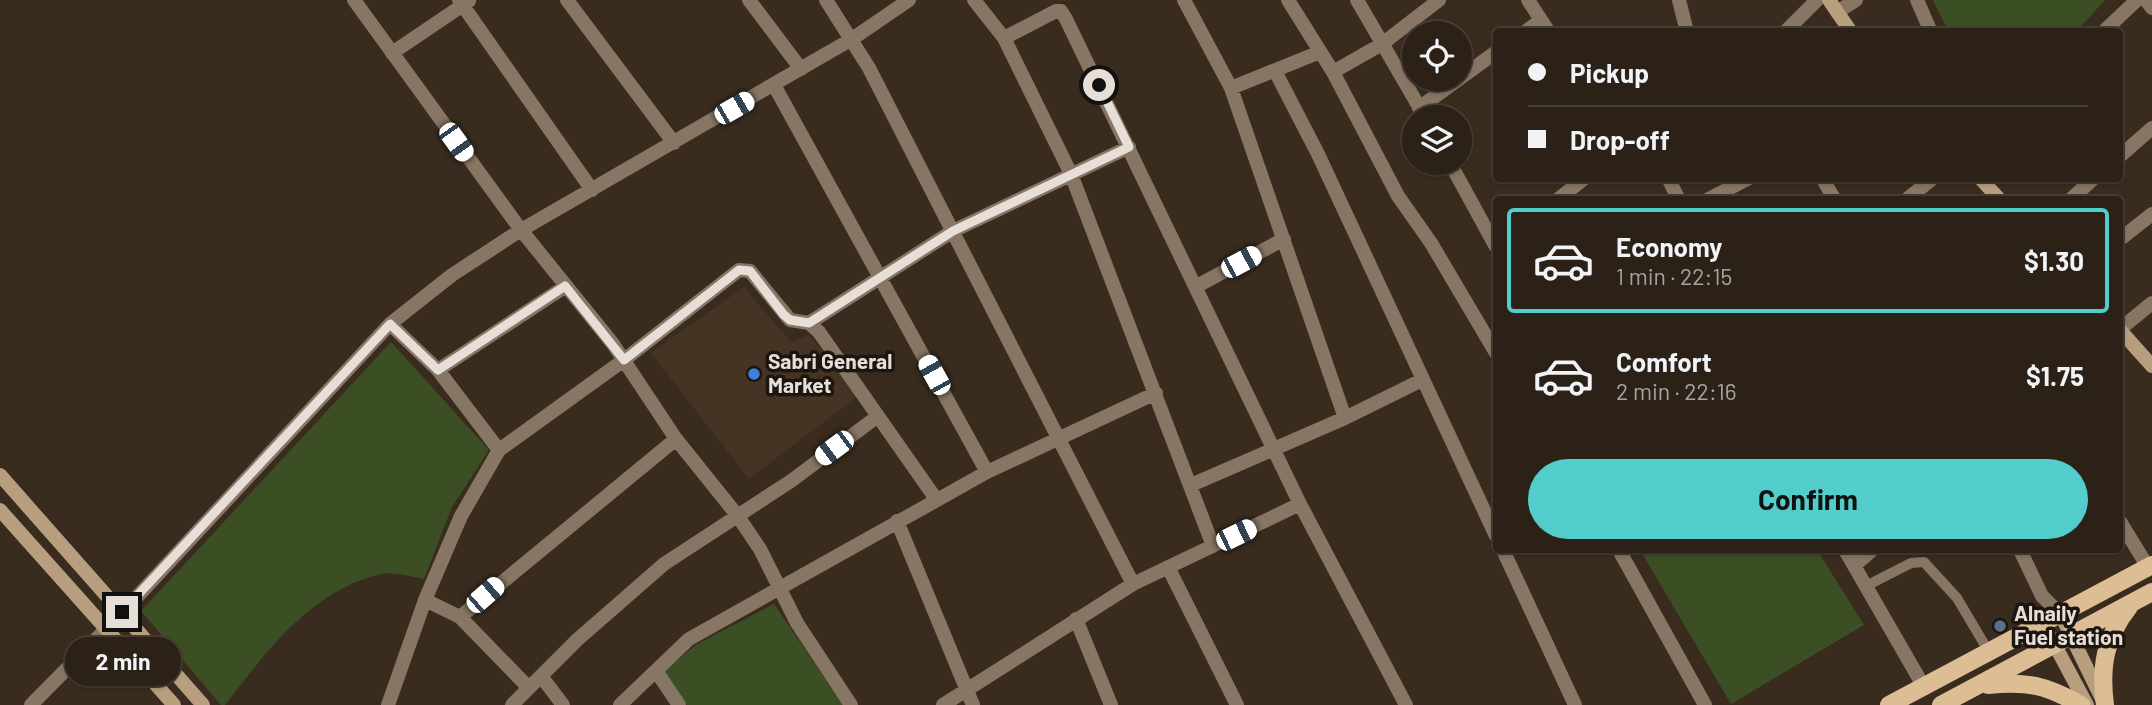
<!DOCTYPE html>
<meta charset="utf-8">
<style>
:root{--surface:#2b2117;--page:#332920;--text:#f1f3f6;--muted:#a6a3a1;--line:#473e36;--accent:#53cdcb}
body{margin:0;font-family:Barlow,sans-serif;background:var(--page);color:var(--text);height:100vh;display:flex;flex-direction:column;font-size:26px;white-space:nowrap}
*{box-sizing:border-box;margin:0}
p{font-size:23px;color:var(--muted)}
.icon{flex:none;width:38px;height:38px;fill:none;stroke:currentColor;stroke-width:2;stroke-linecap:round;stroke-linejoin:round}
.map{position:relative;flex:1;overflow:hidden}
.side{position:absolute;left:1493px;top:196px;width:630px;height:357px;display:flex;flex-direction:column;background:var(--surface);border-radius:7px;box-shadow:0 2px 5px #0004,0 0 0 2px var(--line)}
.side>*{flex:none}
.top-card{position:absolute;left:1493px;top:28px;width:630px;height:154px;border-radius:7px;box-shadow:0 2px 5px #0004,0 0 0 2px var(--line);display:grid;align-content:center;height:154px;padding:0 35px;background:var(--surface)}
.tools{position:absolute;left:1402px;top:21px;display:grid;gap:14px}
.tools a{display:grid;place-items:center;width:70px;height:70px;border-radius:50%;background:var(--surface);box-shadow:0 2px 5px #0004,0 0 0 2px var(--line);font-size:35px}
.end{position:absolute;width:32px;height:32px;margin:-16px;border:9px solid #e7dfd7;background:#111;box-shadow:0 0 0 4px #111}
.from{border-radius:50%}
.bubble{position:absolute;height:49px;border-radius:24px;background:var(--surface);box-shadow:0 2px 5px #0004,0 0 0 2px var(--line);font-size:23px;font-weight:700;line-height:49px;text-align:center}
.car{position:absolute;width:21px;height:42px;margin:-21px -10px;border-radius:9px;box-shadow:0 0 5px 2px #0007;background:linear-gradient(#fff 24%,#345 0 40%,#fff 0 76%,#345 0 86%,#fff 0)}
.top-card b{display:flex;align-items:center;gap:24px;height:66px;font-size:26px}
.top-card b+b{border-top:2px solid var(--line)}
.top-card i{width:18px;height:18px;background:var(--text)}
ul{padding:12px 0 0;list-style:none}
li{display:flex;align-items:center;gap:21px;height:105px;margin:0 14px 10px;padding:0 21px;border:4px solid transparent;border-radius:7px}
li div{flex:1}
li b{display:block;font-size:26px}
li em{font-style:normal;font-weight:700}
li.on{border-color:var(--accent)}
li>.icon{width:63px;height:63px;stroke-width:1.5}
.button{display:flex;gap:14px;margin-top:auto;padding:14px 35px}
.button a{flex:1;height:80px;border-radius:42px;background:var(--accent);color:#111;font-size:28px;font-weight:700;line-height:80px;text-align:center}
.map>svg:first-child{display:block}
</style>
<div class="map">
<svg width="2152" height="705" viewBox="0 0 2152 705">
<rect width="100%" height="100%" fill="#392c1f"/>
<path fill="#453423" d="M744,287L791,342L809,335L859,395L749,479L651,353Z"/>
<path fill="#3c4e23" d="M1933,0H2105L2076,32L1948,31Z
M391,342L489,450L452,507L424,579C412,577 394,571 382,574C312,589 266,652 225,705H221L141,611Z
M1640,550H1817L1864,625L1731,704Z
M774,604L843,705H687L663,671L697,644Z"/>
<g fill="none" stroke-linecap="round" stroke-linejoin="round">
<path stroke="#867663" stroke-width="10" d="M1866,586L1911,563L1924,562L1957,598L1989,652"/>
<path stroke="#867663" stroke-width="14" d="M354,0L521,230L613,344L676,439L737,515L760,549L797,623L851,705
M459,0L592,190
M567,0L674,143
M749,0L801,69
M826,0L869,68L1133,584
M974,0L1004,38L1071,174L1213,546
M1184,0L1231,88L1345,418
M1288,0L1333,72L1398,196L1431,243L1496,353
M1357,0L1425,117
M1528,0L1549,32
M1679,0L1687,32
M1917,0L1931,32
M2146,0L2152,8
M1837,12L1856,0
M1525,32L1540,21
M1785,32L1817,0
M2103,32L2137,0
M1004,38L1056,11H1061L1066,19L1300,504L1406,705
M392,53L469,1
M1275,71L1318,154L1496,536
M1333,72L1382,44L1439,0
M774,85L987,472
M1231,88L1320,52
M1419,108L1496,52
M2119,157L2152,128
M1450,163L1496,247
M1668,178L1679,200
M1822,178L1835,200
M1557,200L1585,178
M1707,200L1749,178
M1906,200L1933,178
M2070,200L2094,178
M2119,240L2152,214
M1197,286L1284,239
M809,323L953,231L1129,147
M390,324L438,370L499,450
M2119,330L2152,303
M438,370L566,286
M1191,485L1345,418L1422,380
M2119,520L2148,567
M897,521L973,705
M1503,550L1575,705
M1619,550L1705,705
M1845,550L1924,687
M2020,550L2042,596L2061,615
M1854,566L1872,550
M1168,567L1237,705
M425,600L460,617L528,687
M460,617L676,439
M1076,619L1111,705
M656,671L679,705
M541,676L563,705
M31,705L122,613L390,324L452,275L521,230L852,39L909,0
M388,705L425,600L461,516L499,450L624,360L739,270L750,271L790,320L809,323L819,332L936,499
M512,705L577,640L664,564L791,481L878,416
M620,705L689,639L987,472L1156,393
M943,705L1133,584L1300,504"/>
<path stroke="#b79e7f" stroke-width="14" d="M1829,0L1851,32
M1980,178L2000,200
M2119,329L2152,366
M0,475L203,705
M0,510L174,705
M2061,615L2103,701
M2043,623L2087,705"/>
<path stroke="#ddbd94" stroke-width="18" d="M1988,685C2027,681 2046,685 2081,705
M1889,705L2152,565
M1941,705L2152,592
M2105,705C2100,667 2105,637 2129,607"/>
</g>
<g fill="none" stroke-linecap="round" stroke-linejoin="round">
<path stroke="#e7dfd7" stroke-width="9" d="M122,612L390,324L438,370L565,286L624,360L739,270L750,271L784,315L790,320L809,323L953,231L1129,147L1099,85"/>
</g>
<circle fill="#3f7fe0" stroke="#1c1610" stroke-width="2.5" cx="754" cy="374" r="7"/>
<circle fill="#5c6f8a" stroke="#1c1610" stroke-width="2.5" cx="2000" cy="626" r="7"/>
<g text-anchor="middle" stroke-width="7" stroke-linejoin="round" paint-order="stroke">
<g font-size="21" font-weight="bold" fill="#e7dfd7" stroke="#1c1610" text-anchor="start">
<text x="768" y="369">Sabri General<tspan x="768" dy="24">Market</tspan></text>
<text x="2014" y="621">Alnaily<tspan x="2014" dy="24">Fuel station</tspan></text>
</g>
</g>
</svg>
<div class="tools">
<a><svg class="icon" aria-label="locate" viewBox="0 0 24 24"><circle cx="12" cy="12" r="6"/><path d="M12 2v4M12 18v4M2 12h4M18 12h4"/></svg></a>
<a><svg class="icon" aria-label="layers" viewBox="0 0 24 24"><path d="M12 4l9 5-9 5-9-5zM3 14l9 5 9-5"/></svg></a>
</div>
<i class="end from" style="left:1099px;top:85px"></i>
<i class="end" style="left:122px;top:612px"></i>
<div class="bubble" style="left:65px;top:637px;width:116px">2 min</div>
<i class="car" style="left:734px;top:108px;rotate:60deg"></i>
<i class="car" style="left:456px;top:142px;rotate:144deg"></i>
<i class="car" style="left:1241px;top:262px;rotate:62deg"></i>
<i class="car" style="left:934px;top:375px;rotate:331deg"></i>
<i class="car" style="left:834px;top:448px;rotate:233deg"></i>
<i class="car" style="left:1236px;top:535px;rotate:64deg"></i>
<i class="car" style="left:485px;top:595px;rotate:49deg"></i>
<div class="top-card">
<b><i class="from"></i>Pickup</b>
<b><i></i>Drop-off</b>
</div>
<section class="side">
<ul>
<li class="on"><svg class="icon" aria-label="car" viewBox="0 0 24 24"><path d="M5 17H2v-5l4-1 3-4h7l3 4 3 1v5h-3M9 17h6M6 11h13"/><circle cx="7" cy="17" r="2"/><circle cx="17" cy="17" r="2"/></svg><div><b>Economy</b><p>1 min · 22:15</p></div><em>$1.30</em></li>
<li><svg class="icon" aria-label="car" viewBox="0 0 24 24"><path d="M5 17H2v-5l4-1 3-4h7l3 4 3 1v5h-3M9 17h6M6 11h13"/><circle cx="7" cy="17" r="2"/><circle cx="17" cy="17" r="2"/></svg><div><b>Comfort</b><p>2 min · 22:16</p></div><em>$1.75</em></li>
</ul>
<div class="button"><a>Confirm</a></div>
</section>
</div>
